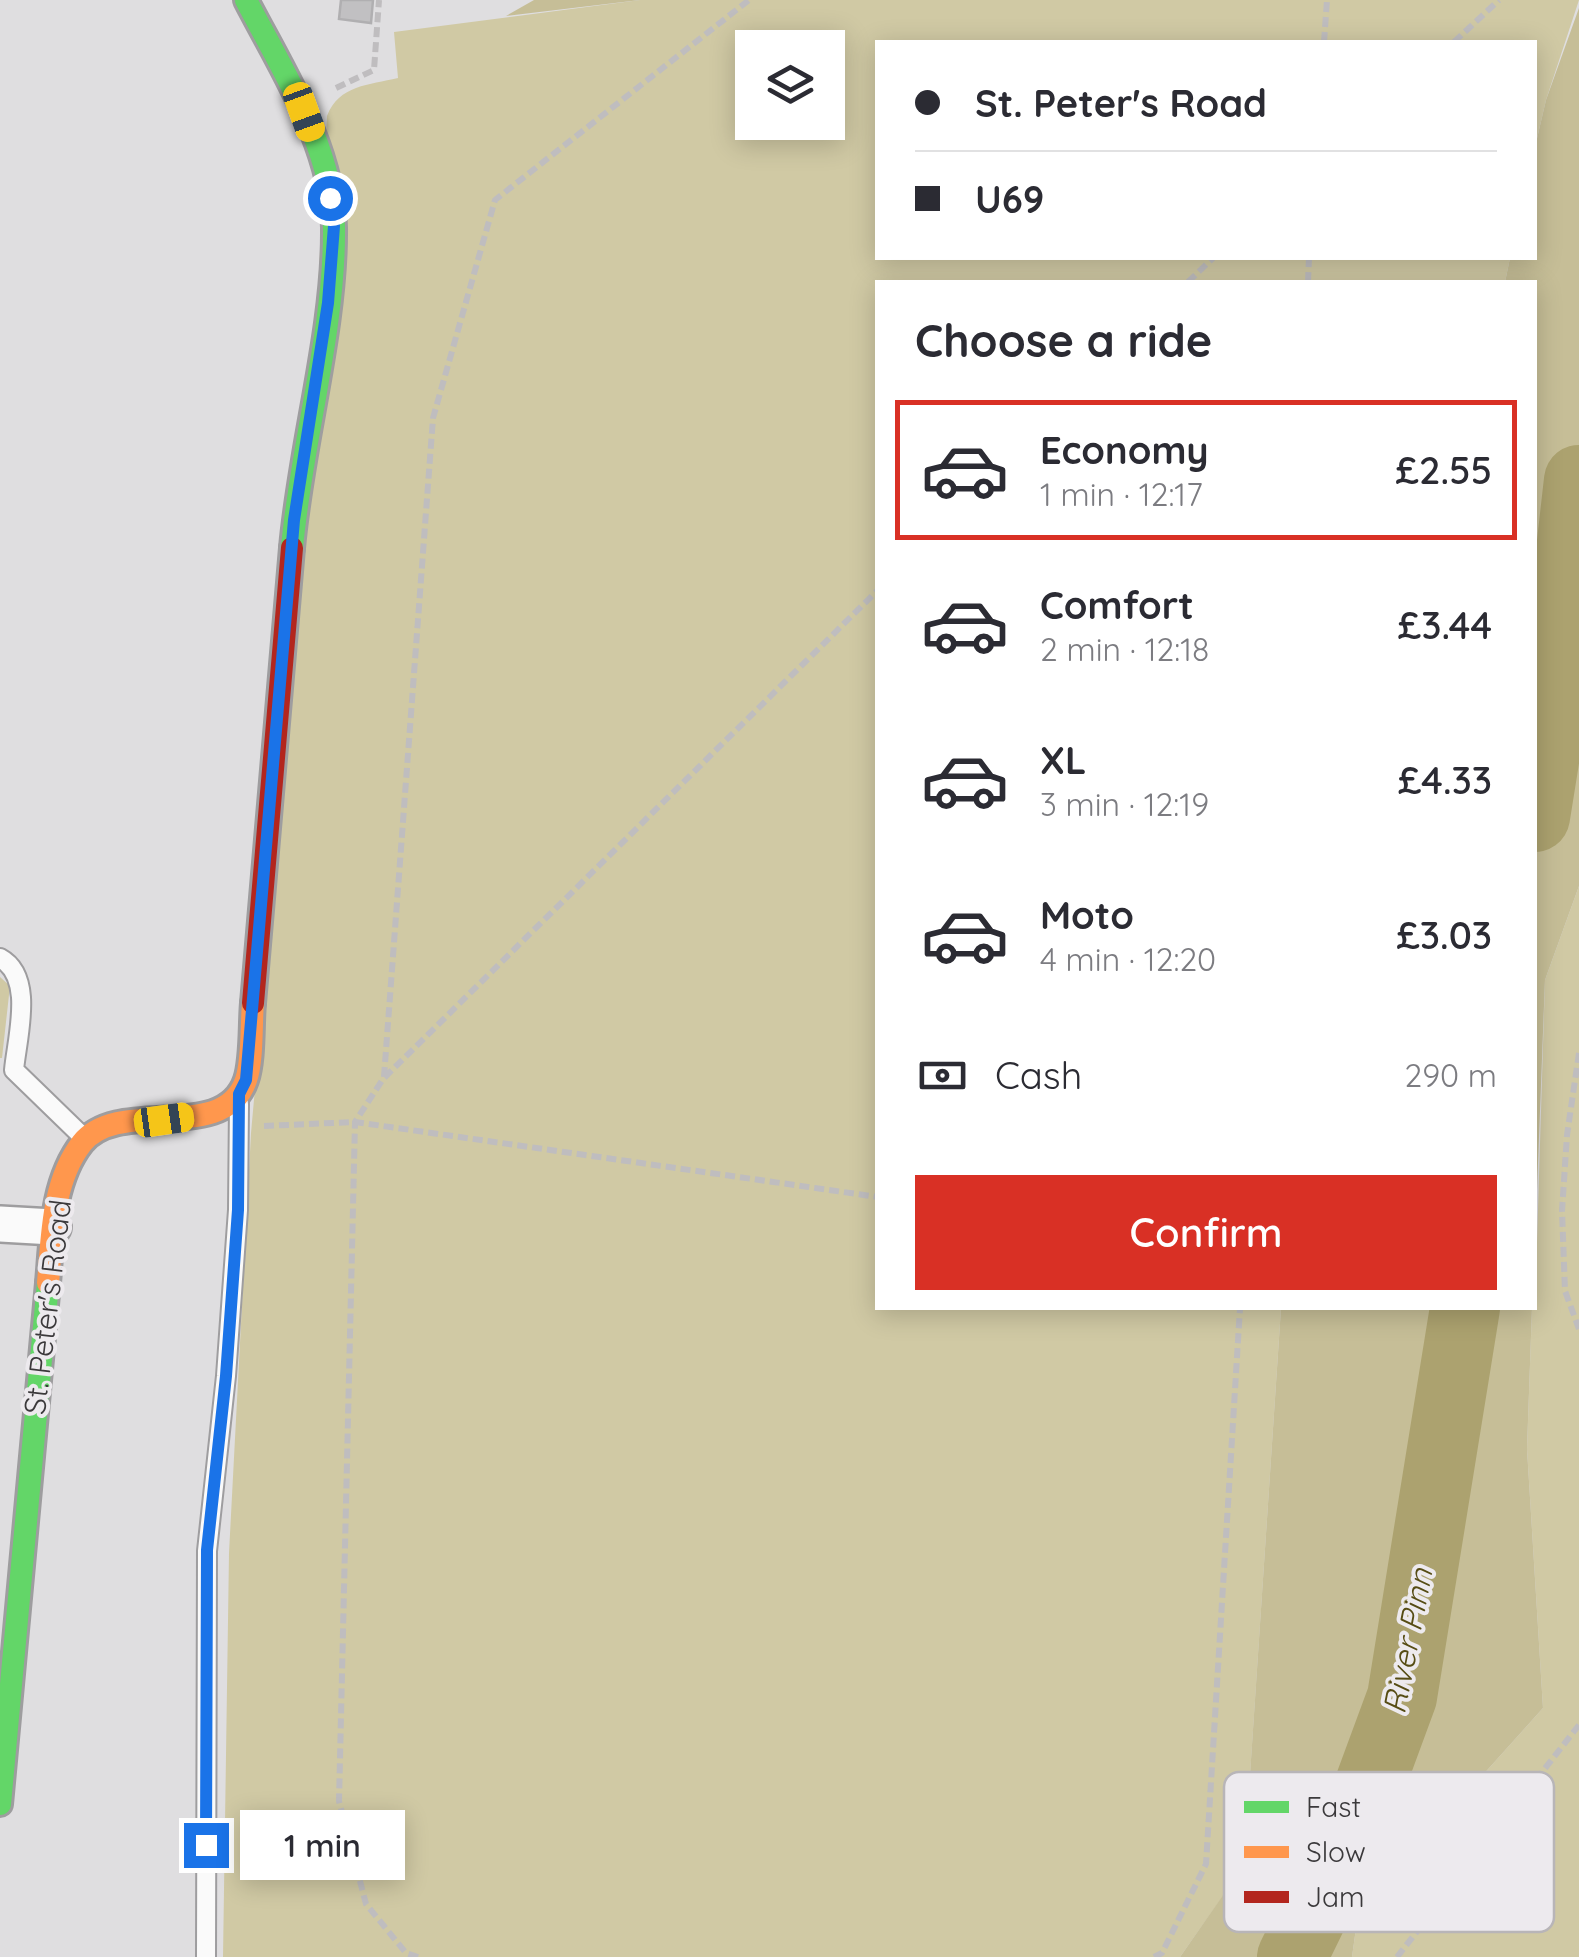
<!DOCTYPE html>
<meta charset="utf-8">
<style>
:root{--surface:#fff;--page:#f7f7f7;--text:#2b2b33;--muted:#7c7c81;--line:#e1e1e2;--accent:#d93025}
body{margin:0;font-family:Quicksand,sans-serif;background:var(--page);color:var(--text);height:100vh;display:flex;flex-direction:column;font-size:38px;white-space:nowrap}
*{box-sizing:border-box;margin:0}
p{font-size:32px;color:var(--muted)}
.icon{flex:none;width:55px;height:55px;fill:none;stroke:currentColor;stroke-width:2;stroke-linecap:round;stroke-linejoin:round}
.map{position:relative;flex:1;overflow:hidden}
.side{position:absolute;left:875px;top:280px;width:662px;height:1030px;display:flex;flex-direction:column;background:var(--surface);border-radius:0px;box-shadow:0 5px 25px #0003}
.side>*{flex:none}
.banner{position:absolute;left:875px;top:40px;width:662px;height:220px;border-radius:0px;box-shadow:0 5px 25px #0003;display:grid;align-content:center;height:220px;padding:0 40px;background:var(--surface)}
.buttons{position:absolute;left:735px;top:30px;display:grid;gap:20px}
.buttons a{display:grid;place-items:center;width:110px;height:110px;border-radius:0px;background:var(--surface);box-shadow:0 5px 25px #0003;font-size:50px}
.end{position:absolute;width:45px;height:45px;margin:-22px;border:12px solid #1a73e8;background:#fff;box-shadow:0 0 0 5px #fff}
.from{border-radius:50%}
.bubble{position:absolute;height:70px;border-radius:0px;background:var(--surface);box-shadow:0 5px 25px #0003;font-size:32px;font-weight:600;line-height:70px;text-align:center}
.car{position:absolute;width:30px;height:60px;margin:-30px -15px;border-radius:12px;box-shadow:0 0 8px 2px #0007;background:linear-gradient(#f5c518 24%,#345 0 40%,#f5c518 0 76%,#345 0 86%,#f5c518 0)}
.banner b{display:flex;align-items:center;gap:35px;height:95px;font-size:38px}
.banner b+b{border-top:2px solid var(--line)}
.banner i{width:25px;height:25px;background:var(--text)}
ul{padding:0;list-style:none}
li{display:flex;align-items:center;gap:30px;height:140px;margin:0 20px 15px;padding:0 20px;border:5px solid transparent;border-radius:0px}
li div{flex:1}
li b{display:block;font-size:38px}
li em{font-style:normal;font-weight:600}
li.selected{border-color:var(--accent)}
li>.icon{width:90px;height:90px;stroke-width:1.5}
h2{padding:0 40px;font-size:45px;line-height:120px}
.pay{display:flex;align-items:center;gap:25px;height:110px;padding:0 40px;font-size:38px}
.pay p{margin-inline-start:auto}
.action{display:flex;gap:20px;margin-top:auto;padding:20px 40px}
.action a{flex:1;height:115px;border-radius:0px;background:var(--accent);color:#fff;font-size:40px;font-weight:600;line-height:115px;text-align:center}
.map>svg:first-child{display:block}
</style>
<div class="map">
<svg width="1579" height="1957" viewBox="0 0 1579 1957">
<rect width="100%" height="100%" fill="#dfdee0"/>
<path fill="#d0c9a4" fill-rule="evenodd" d="M640,0H1579L1546,100L1535,147V42H878V258H1510L1505,282H878V1308H1281L1244,1866L1180,1957H223L229,1553L251,1133L306,521L327,116C339,85 369,85 398,78L394,32ZM752,48H828V122H752Z
M1579,886V1957H1352L1358,1914L1543,1708L1527,1449L1532,1308H1535L1545,980Z
M0,977L10,986L2,1058H0Z"/>
<path fill="#c6be97" d="M534,0H640L506,16Z
M1579,8V886L1545,980L1535,1242V282H1505L1510,258H1535V147L1546,100Z
M1281,1308H1532L1527,1449L1543,1708L1358,1914L1352,1957H1180L1244,1865Z"/>
<g fill="none" stroke-linecap="round" stroke-linejoin="round">
<path stroke="#aca26f" stroke-width="70" d="M1535,817L1555,692L1579,480
M1292,1957L1350,1838L1402,1697L1465,1308"/>
</g>
<path fill="#c1c0c2" stroke="#b0afb1" stroke-width="2.5" d="M341,0H373L371,23L339,19Z"/>
<g fill="none" stroke-linecap="round" stroke-linejoin="round">
<defs>
<path id="lane" d="M0,958C35,977 17,1037 14,1070L82,1136
M206,1957L207,1551L226,1376L238,1210L239,1104"/>
<path id="street" d="M0,1224L53,1227"/>
<path id="fast" d="M246,0C282,70 333,147 334,228C335,331 301,444 292,548
M0,1804L48,1283"/>
<path id="slow" d="M48,1283C52,1237 52,1181 82,1143C120,1096 224,1145 246,1080C253,1060 251,1024 253,1003"/>
<path id="jam" d="M253,1003L292,548"/>
</defs>
<use href="#lane" stroke="#9e9d9f" stroke-width="22"/>
<use href="#street" stroke="#9e9d9f" stroke-width="40"/>
<use href="#fast" stroke="#9e9d9f" stroke-width="28"/>
<use href="#slow" stroke="#9e9d9f" stroke-width="28"/>
<use href="#jam" stroke="#9e9d9f" stroke-width="28"/>
<path stroke="#bfbdbf" stroke-width="6" stroke-dasharray="10 5" stroke-linecap="butt" d="M1324,42L1327,0
M1454,42L1499,0
M336,88L374,70L379,0
M1188,282L1213,258
M1308,282L1309,258
M1579,1053L1567,1135L1562,1211L1565,1291L1579,1329
M384,1077L433,418L495,200L749,0
M264,1126L355,1122L878,1197
M418,1957L406,1953L366,1904L339,1801L355,1122L383,1079L878,590
M1154,1957L1162,1953L1206,1864L1240,1308
M1397,1957L1579,1725"/>
<use href="#lane" stroke="#fafafa" stroke-width="18"/>
<use href="#street" stroke="#fafafa" stroke-width="35"/>
<use href="#fast" stroke="#63d668" stroke-width="22"/>
<use href="#slow" stroke="#ff974d" stroke-width="22"/>
<use href="#jam" stroke="#b3261e" stroke-width="22"/>
</g>
<g fill="none" stroke-linecap="round" stroke-linejoin="round">
<path stroke="#1a73e8" stroke-width="12" d="M206,1845L207,1550L226,1376L238,1210L239,1094L246,1080L294,520L328,303L334,226L330,198"/>
</g>
<g text-anchor="middle" stroke-width="8" stroke-linejoin="round" paint-order="stroke">
<g font-size="30" fill="#3b393b" stroke="#edeaee">
<text transform="translate(48 1307) rotate(-83)" y="10">St. Peter's Road</text>
</g>
<g font-size="32" font-style="italic" fill="#564c14" stroke="#edeaee">
<text transform="translate(1408 1641) rotate(-79)" y="11">River Pinn</text>
</g>
</g>
<rect x="1224" y="1772" width="330" height="160" rx="15" fill="#edeaee" stroke="#b8b5b8" stroke-width="2.5"/>
<rect x="1244" y="1801" width="45" height="12" fill="#63d668"/>
<rect x="1244" y="1846" width="45" height="12" fill="#ff974d"/>
<rect x="1244" y="1891" width="45" height="12" fill="#b3261e"/>
<g font-size="28" fill="#3b393b">
<text x="1306" y="1817">Fast</text>
<text x="1306" y="1862">Slow</text>
<text x="1306" y="1907">Jam</text>
</g>
</svg>
<div class="buttons">
<a><svg class="icon" aria-label="layers" viewBox="0 0 24 24"><path d="M12 4l9 5-9 5-9-5zM3 14l9 5 9-5"/></svg></a>
</div>
<i class="end from" style="left:330px;top:198px"></i>
<i class="end" style="left:206px;top:1845px"></i>
<div class="bubble" style="left:240px;top:1810px;width:165px">1 min</div>
<i class="car" style="left:304px;top:112px;rotate:160deg"></i>
<i class="car" style="left:164px;top:1120px;rotate:82deg"></i>
<div class="banner">
<b><i class="from"></i>St. Peter's Road</b>
<b><i></i>U69</b>
</div>
<section class="side">
<h2>Choose a ride</h2>
<ul>
<li class="selected"><svg class="icon" aria-label="car" viewBox="0 0 24 24"><path d="M5 17H2v-5l4-1 3-4h7l3 4 3 1v5h-3M9 17h6M6 11h13"/><circle cx="7" cy="17" r="2"/><circle cx="17" cy="17" r="2"/></svg><div><b>Economy</b><p>1 min · 12:17</p></div><em>£2.55</em></li>
<li><svg class="icon" aria-label="car" viewBox="0 0 24 24"><path d="M5 17H2v-5l4-1 3-4h7l3 4 3 1v5h-3M9 17h6M6 11h13"/><circle cx="7" cy="17" r="2"/><circle cx="17" cy="17" r="2"/></svg><div><b>Comfort</b><p>2 min · 12:18</p></div><em>£3.44</em></li>
<li><svg class="icon" aria-label="car" viewBox="0 0 24 24"><path d="M5 17H2v-5l4-1 3-4h7l3 4 3 1v5h-3M9 17h6M6 11h13"/><circle cx="7" cy="17" r="2"/><circle cx="17" cy="17" r="2"/></svg><div><b>XL</b><p>3 min · 12:19</p></div><em>£4.33</em></li>
<li><svg class="icon" aria-label="car" viewBox="0 0 24 24"><path d="M5 17H2v-5l4-1 3-4h7l3 4 3 1v5h-3M9 17h6M6 11h13"/><circle cx="7" cy="17" r="2"/><circle cx="17" cy="17" r="2"/></svg><div><b>Moto</b><p>4 min · 12:20</p></div><em>£3.03</em></li>
</ul>
<div class="pay"><svg class="icon" aria-label="cash" viewBox="0 0 24 24"><path d="M3 7h18v10H3z"/><circle cx="12" cy="12" r="2"/></svg>Cash<p>290 m</p></div>
<div class="action"><a>Confirm</a></div>
</section>
</div>
